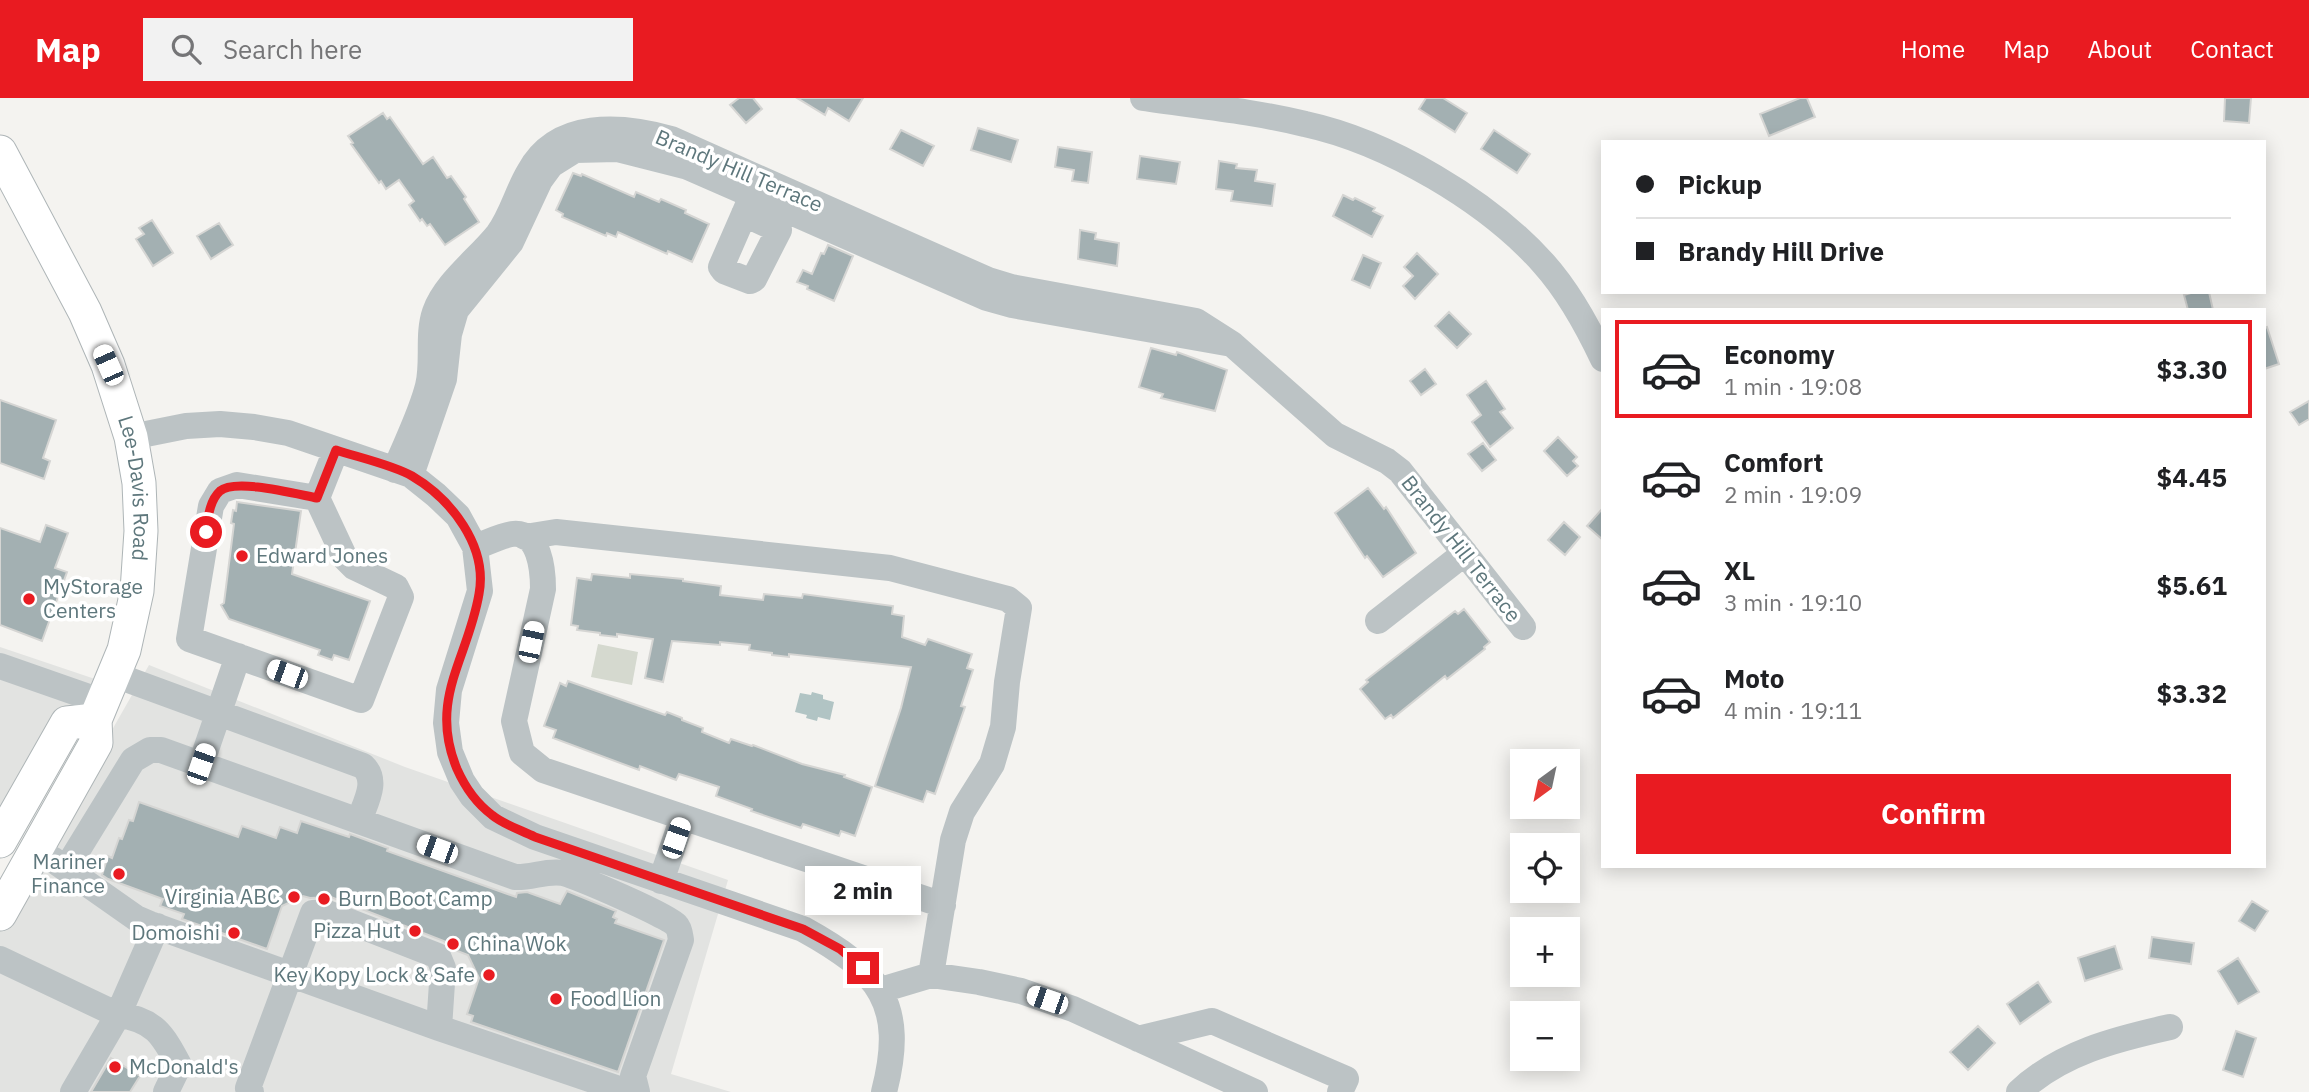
<!DOCTYPE html>
<meta charset="utf-8">
<style>
:root{--surface:#fff;--page:#f2f2f2;--text:#202124;--muted:#757577;--line:#e0e0e0;--accent:#e91b21}
body{margin:0;font-family:"IBM Plex Sans",sans-serif;background:var(--page);color:var(--text);height:100vh;display:flex;flex-direction:column;font-size:26px;white-space:nowrap}
*{box-sizing:border-box;margin:0}
p{font-size:23px;color:var(--muted)}
.icon{flex:none;width:38px;height:38px;fill:none;stroke:currentColor;stroke-width:2;stroke-linecap:round;stroke-linejoin:round}
.map{position:relative;flex:1;overflow:hidden}
.drawer{position:absolute;left:1601px;top:210px;width:665px;height:560px;display:flex;flex-direction:column;background:var(--surface);border-radius:0px;box-shadow:0 4px 18px #0003}
.drawer>*{flex:none}
.banner{position:absolute;left:1601px;top:42px;width:665px;height:154px;border-radius:0px;box-shadow:0 4px 18px #0003;display:grid;align-content:center;height:154px;padding:0 35px;background:var(--surface)}
.needle{width:46px;rotate:213deg}
.controls{position:absolute;left:1510px;top:651px;display:grid;gap:14px}
.controls a{display:grid;place-items:center;width:70px;height:70px;border-radius:0px;background:var(--surface);box-shadow:0 4px 18px #0003;font-size:35px}
.end{position:absolute;width:32px;height:32px;margin:-16px;border:9px solid #e91b21;background:#fff;box-shadow:0 0 0 4px #fff}
.from{border-radius:50%}
.bubble{position:absolute;height:49px;border-radius:0px;background:var(--surface);box-shadow:0 4px 18px #0003;font-size:23px;font-weight:700;line-height:49px;text-align:center}
.car{position:absolute;width:21px;height:42px;margin:-21px -10px;border-radius:9px;box-shadow:0 0 5px 2px #0007;background:linear-gradient(#fff 24%,#345 0 40%,#fff 0 76%,#345 0 86%,#fff 0)}
.banner b{display:flex;align-items:center;gap:24px;height:66px;font-size:26px}
.banner b+b{border-top:2px solid var(--line)}
.banner i{width:18px;height:18px;background:var(--text)}
ul{padding:12px 0 0;list-style:none}
li{display:flex;align-items:center;gap:21px;height:98px;margin:0 14px 10px;padding:0 21px;border:4px solid transparent;border-radius:0px}
li div{flex:1}
li b{display:block;font-size:26px}
li em{font-style:normal;font-weight:700}
li.selected{border-color:var(--accent)}
li>.icon{width:63px;height:63px;stroke-width:1.5}
.primary-button{display:flex;gap:14px;margin-top:auto;padding:14px 35px}
.primary-button a{flex:1;height:80px;border-radius:0px;background:var(--accent);color:#fff;font-size:28px;font-weight:700;line-height:80px;text-align:center}
header{display:flex;align-items:center;gap:42px;box-sizing:border-box;height:98px;padding:0 35px;background:var(--accent);color:#fff}
header strong{font-size:33px}
nav{display:flex;gap:38px;margin-inline-start:auto;font-size:24px}
.search{width:490px;height:63px;background:var(--page);display:flex;align-items:center;gap:18px;box-sizing:border-box;padding:0 24px;border-radius:0px;color:var(--muted);font-size:26px}
.map>svg:first-child{display:block}
</style>
<header>
<strong>Map</strong>
<div class="search"><svg class="icon" aria-label="search" viewBox="0 0 24 24"><circle cx="10" cy="10" r="6"/><path d="M15 15l6 6"/></svg>Search here</div>
<nav><a>Home</a><a>Map</a><a>About</a><a>Contact</a></nav>
</header>
<div class="map">
<svg width="2309" height="994" viewBox="0 0 2309 994">
<rect width="100%" height="100%" fill="#f4f3f0"/>
<path fill="#e2e3e1" d="M0,549L95,581L0,755Z
M149,567L405,669L728,782L671,976L731,994H0V829Z"/>
<path fill="#d5d9cf" d="M598,546L638,554L632,587L591,579Z"/>
<path fill="#b1c4c4" d="M812,594L823,597V601L834,604L830,622L818,619L817,623L806,620L807,617L795,614L800,595L811,597Z"/>
<path fill="#a3b0b2" stroke="#d5d5d3" stroke-width="2" d="M739,0H753L762,11L746,25L730,7Z
M797,0H863L849,23L828,10L825,17Z
M1426,0H1443L1467,15L1455,34L1419,11Z
M1800,0H1807L1815,19L1769,38L1760,16Z
M2225,0H2251L2249,25L2224,23Z
M383,15L387,21L390,19L423,66L433,59L447,80L451,78L466,99L464,101L479,124L445,147L430,126L427,128L422,121L420,123L409,107L414,103L399,82L386,91L381,83L379,85L351,46L353,45L348,38Z
M978,30L1018,42L1011,64L971,52Z
M901,32L934,48L923,68L890,51Z
M1494,32L1530,56L1517,75L1481,51Z
M1058,49L1092,54L1088,85L1072,83L1074,72L1055,69Z
M1140,58L1180,64L1176,86L1137,81Z
M1219,63L1237,66L1236,70L1257,72L1255,83L1275,86L1272,108L1231,103L1233,93L1216,91Z
M573,75L581,78L582,76L634,99L636,94L659,104L661,101L686,112L685,115L709,126L692,164L668,153L667,156L618,134L616,139L607,135L606,138L562,119L563,116L556,112Z
M1343,97L1353,102L1355,100L1375,110L1373,113L1383,118L1372,139L1333,118Z
M152,122L173,155L153,168L136,141L144,136L139,130Z
M219,125L233,147L211,161L197,138Z
M1080,132L1096,135L1095,141L1119,145L1117,168L1078,161Z
M828,147L853,158L834,203L807,191L808,188L797,184L803,172L812,176L821,155L824,156Z
M1417,155L1438,176L1415,201L1403,188L1413,178L1404,169Z
M1363,157L1381,165L1370,190L1352,182Z
M2194,194H2209L2213,212H2188L2184,197Z
M1449,214L1471,236L1457,250L1435,228Z
M2267,229L2279,266L2264,271V230Z
M1151,250L1176,257L1177,254L1227,272L1215,313L1161,300L1163,296L1139,289Z
M1425,271L1436,286L1421,297L1410,283Z
M1486,283L1505,311L1500,314L1513,330L1490,349L1472,324L1481,317L1467,297Z
M0,302L56,322L43,360L50,363L44,381L0,365Z
M2309,303V321L2299,327L2290,314Z
M1558,339L1577,359L1573,363L1578,368L1567,378L1544,353Z
M1483,345L1496,362L1482,373L1468,356Z
M1368,390L1384,411L1386,409L1416,455L1383,479L1367,458L1365,460L1335,415Z
M237,404L301,413L292,476L370,503L349,562L334,557L332,562L318,557L320,552L229,521L221,507L224,505L234,426L231,425L233,412L236,413Z
M1603,410V442L1587,428Z
M1564,424L1580,439L1565,457L1548,442Z
M46,427L68,435L55,470L67,474L42,543L0,527V430L40,444Z
M592,476L630,480V476L683,481V483L721,488L720,497L763,502L764,496L802,500L803,496L893,508L892,516L904,518L902,539L925,547L928,541L972,556L967,570L973,572L961,608L965,609L935,696L927,693L923,704L875,688L901,610L911,569L789,556V559L772,557V555L749,552L750,547L720,544V547L672,543L663,584L645,580L653,541L617,536V539L600,537V535L577,532L578,528L571,527L577,480L591,482Z
M1464,511L1490,544L1484,549L1485,551L1447,581L1445,578L1393,620L1391,617L1385,621L1360,591L1368,584L1366,582L1455,513L1458,516Z
M568,583L665,617L667,614L682,620V622L703,630L702,634L729,645L731,641L752,648L753,647L802,666L845,677L844,679L872,689L855,738L841,733L839,738L803,726L801,730L751,713L752,711L716,698L719,689L692,680L679,676L676,682L640,668L639,672L553,640L556,632L544,628L560,585L566,588Z
M139,704L238,739L242,728L276,740L280,729L297,735L301,723L349,739L350,736L388,750L387,753L516,799L517,795L527,794L560,806L567,793L616,813L613,819L617,821L615,825L664,842L618,974L471,924L473,918L467,916L479,880L468,857L452,851L444,843L331,799L310,800L303,798L282,808L267,851L182,821L184,816L160,808L163,801L108,781L102,777L108,758L112,760L119,740L122,741L129,722L133,723Z
M2252,803L2268,813L2255,833L2239,823Z
M2152,839L2194,845L2191,866L2149,860Z
M2115,848L2122,871L2085,883L2078,860Z
M2238,860L2259,894L2238,906L2218,873Z
M2038,884L2051,904L2020,926L2007,906Z
M1978,928L1995,945L1968,972L1950,954Z
M2236,933L2256,940L2243,979L2223,972Z
M111,960L140,978L130,994H91Z"/>
<g fill="none" stroke-linecap="round" stroke-linejoin="round">
<defs>
<g id="major">
<path id="s1" d="M0,54L85,214L108,267L131,339L139,385L141,433L137,493L124,552L95,622L96,645L0,816"/>
<path d="M0,743L67,625L95,622"/>
</g>
</defs>
<use href="#major" stroke="#aeb5b7" stroke-width="35"/>
<path stroke="#bcc3c5" stroke-width="26" d="M1143,0C1197,8 1252,13 1305,26C1388,44 1488,103 1544,166C1569,194 1587,227 1603,261
M744,116L779,132L754,181L750,183L724,173L721,169L759,82
M1232,246L1335,337L1387,363L1400,373L1523,529
M131,339L186,328L220,326L254,329L288,335L411,377L436,397L458,418L475,449L480,493L449,592L446,625L450,654L462,683L472,698L493,719L535,739L803,831C879,873 907,905 884,994
M395,372C406,345 421,316 428,288C434,264 427,237 435,214C445,185 479,160 498,136C512,117 517,94 529,74C557,22 621,27 671,41L988,182L1011,189L1196,223L1232,246L1012,207L987,200L688,69L617,51L575,52L551,67L540,82L511,144L456,212L449,236L444,281L411,377
M317,400L237,387L220,393L211,408L189,541L361,602L401,499L396,489L354,469L345,460L317,400L336,352
M525,439L556,434L890,470L1008,501L1019,510L1007,584L1003,629L992,666L962,714L953,742L931,877
M475,449C487,445 499,438 512,436C540,432 543,473 543,491L514,623L522,655L543,672L943,807
M1378,523L1465,455
M0,568L103,604
M115,577L363,668C379,683 365,705 359,723
M201,666L238,558
M52,761L136,820L150,826L439,930L628,994
M66,771L133,662L150,652H161L515,779C531,780 547,772 563,775C578,779 669,818 676,827C680,831 680,837 681,842L633,978L637,994
M661,783L683,719
M0,861L118,917L157,828
M881,892L931,877L979,884L1021,893L1073,911L1255,994
M1138,941L1212,923L1346,981L1340,994
M73,994L118,917C154,921 163,937 179,967L166,994
M251,994L248,990L313,815L325,814L438,858L443,870L439,930
M2019,994C2060,955 2116,941 2170,929"/>
<use href="#major" stroke="#fff" stroke-width="33"/>
</g>
<g fill="none" stroke-linecap="round" stroke-linejoin="round">
<path stroke="#e91b21" stroke-width="9" d="M206,434C208,421 209,403 220,393C235,380 296,396 317,400L336,352C357,359 393,367 412,378C451,401 488,448 479,496C468,561 428,601 457,671C465,689 476,705 492,717C504,727 521,732 535,739L803,831L840,851L863,870"/>
</g>
<g fill="#e91b21" stroke="#fff" stroke-width="2.5">
<circle cx="242" cy="458" r="7"/>
<circle cx="29" cy="501" r="7"/>
<circle cx="119" cy="776" r="7"/>
<circle cx="294" cy="799" r="7"/>
<circle cx="324" cy="801" r="7"/>
<circle cx="415" cy="833" r="7"/>
<circle cx="234" cy="835" r="7"/>
<circle cx="453" cy="846" r="7"/>
<circle cx="489" cy="877" r="7"/>
<circle cx="556" cy="901" r="7"/>
<circle cx="115" cy="969" r="7"/>
</g>
<g text-anchor="middle" stroke-width="7" stroke-linejoin="round" paint-order="stroke">
<g font-size="21" fill="#5e777c" stroke="#fff">
<text transform="translate(739 73) rotate(23)" y="7">Brandy Hill Terrace</text>
<text dy="7" stroke="none"><textPath href="#s1" startOffset="366">Lee-Davis Road</textPath></text>
<text transform="translate(1461 451) rotate(52)" y="7">Brandy Hill Terrace</text>
</g>
<g font-size="21" fill="#5e777c" stroke="#fff" text-anchor="start">
<text x="256" y="465">Edward Jones</text>
<text x="43" y="496">MyStorage<tspan x="43" dy="24">Centers</tspan></text>
<text x="105" y="771" text-anchor="end">Mariner<tspan x="105" dy="24">Finance</tspan></text>
<text x="280" y="806" text-anchor="end">Virginia ABC</text>
<text x="338" y="808">Burn Boot Camp</text>
<text x="401" y="840" text-anchor="end">Pizza Hut</text>
<text x="220" y="842" text-anchor="end">Domoishi</text>
<text x="467" y="853">China Wok</text>
<text x="475" y="884" text-anchor="end">Key Kopy Lock &amp; Safe</text>
<text x="570" y="908">Food Lion</text>
<text x="129" y="976">McDonald's</text>
</g>
</g>
</svg>
<div class="controls">
<a><svg class="needle" viewBox="-14 -14 28 28"><path d="M0-13l5 13h-10z" fill="#e53935"/><path d="M0 13l5-13h-10z" fill="#757577"/></svg></a>
<a><svg class="icon" aria-label="locate" viewBox="0 0 24 24"><circle cx="12" cy="12" r="6"/><path d="M12 2v4M12 18v4M2 12h4M18 12h4"/></svg></a>
<a>+</a>
<a>−</a>
</div>
<i class="end from" style="left:206px;top:434px"></i>
<i class="end" style="left:863px;top:870px"></i>
<div class="bubble" style="left:805px;top:768px;width:116px">2 min</div>
<i class="car" style="left:108px;top:267px;rotate:336deg"></i>
<i class="car" style="left:531px;top:544px;rotate:12deg"></i>
<i class="car" style="left:287px;top:576px;rotate:290deg"></i>
<i class="car" style="left:201px;top:666px;rotate:19deg"></i>
<i class="car" style="left:676px;top:740px;rotate:19deg"></i>
<i class="car" style="left:437px;top:751px;rotate:290deg"></i>
<i class="car" style="left:1047px;top:902px;rotate:289deg"></i>
<div class="banner">
<b><i class="from"></i>Pickup</b>
<b><i></i>Brandy Hill Drive</b>
</div>
<section class="drawer">
<ul>
<li class="selected"><svg class="icon" aria-label="car" viewBox="0 0 24 24"><path d="M5 17H2v-5l4-1 3-4h7l3 4 3 1v5h-3M9 17h6M6 11h13"/><circle cx="7" cy="17" r="2"/><circle cx="17" cy="17" r="2"/></svg><div><b>Economy</b><p>1 min · 19:08</p></div><em>$3.30</em></li>
<li><svg class="icon" aria-label="car" viewBox="0 0 24 24"><path d="M5 17H2v-5l4-1 3-4h7l3 4 3 1v5h-3M9 17h6M6 11h13"/><circle cx="7" cy="17" r="2"/><circle cx="17" cy="17" r="2"/></svg><div><b>Comfort</b><p>2 min · 19:09</p></div><em>$4.45</em></li>
<li><svg class="icon" aria-label="car" viewBox="0 0 24 24"><path d="M5 17H2v-5l4-1 3-4h7l3 4 3 1v5h-3M9 17h6M6 11h13"/><circle cx="7" cy="17" r="2"/><circle cx="17" cy="17" r="2"/></svg><div><b>XL</b><p>3 min · 19:10</p></div><em>$5.61</em></li>
<li><svg class="icon" aria-label="car" viewBox="0 0 24 24"><path d="M5 17H2v-5l4-1 3-4h7l3 4 3 1v5h-3M9 17h6M6 11h13"/><circle cx="7" cy="17" r="2"/><circle cx="17" cy="17" r="2"/></svg><div><b>Moto</b><p>4 min · 19:11</p></div><em>$3.32</em></li>
</ul>
<div class="primary-button"><a>Confirm</a></div>
</section>
</div>
